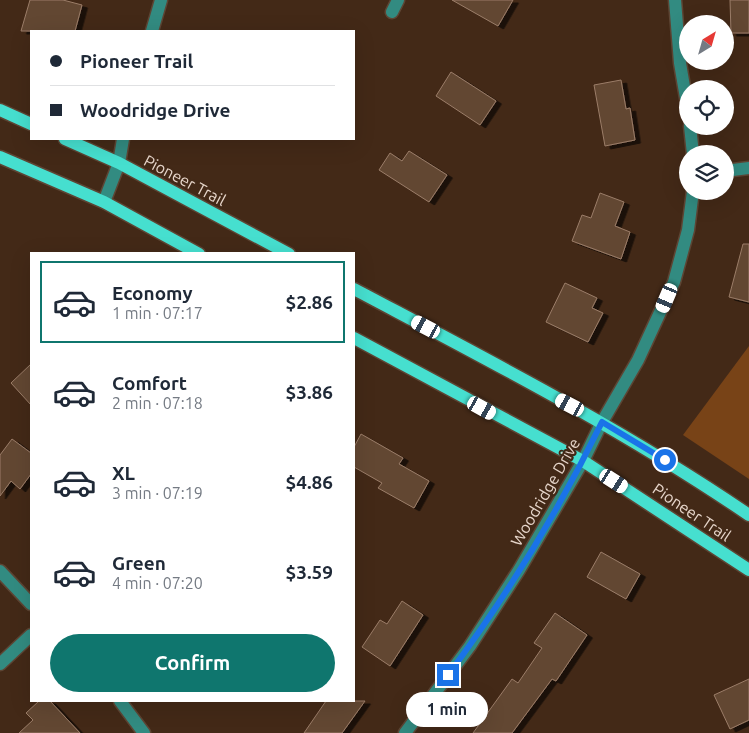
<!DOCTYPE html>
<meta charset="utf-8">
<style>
:root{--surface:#fff;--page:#f2f2f3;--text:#1f2937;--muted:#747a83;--line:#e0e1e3;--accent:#0f766e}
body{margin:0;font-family:Ubuntu,sans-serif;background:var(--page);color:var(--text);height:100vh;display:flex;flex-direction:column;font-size:19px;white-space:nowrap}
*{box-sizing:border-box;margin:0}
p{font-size:16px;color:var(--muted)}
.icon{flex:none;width:28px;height:28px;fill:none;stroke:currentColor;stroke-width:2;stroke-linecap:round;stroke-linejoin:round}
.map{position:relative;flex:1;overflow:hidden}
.details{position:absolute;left:30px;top:252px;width:325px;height:450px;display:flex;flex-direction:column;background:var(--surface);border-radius:0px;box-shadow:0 5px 20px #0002}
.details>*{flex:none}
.top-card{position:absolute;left:30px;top:30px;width:325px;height:110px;border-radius:0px;box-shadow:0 5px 20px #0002;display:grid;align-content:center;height:110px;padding:0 20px;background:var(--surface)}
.needle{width:32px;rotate:37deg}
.fabs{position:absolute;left:679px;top:15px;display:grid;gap:10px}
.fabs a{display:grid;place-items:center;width:55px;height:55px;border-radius:50%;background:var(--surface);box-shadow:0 5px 20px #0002;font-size:25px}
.end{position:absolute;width:22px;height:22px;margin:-11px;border:6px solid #1a73e8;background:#fff;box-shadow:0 0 0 2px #fff}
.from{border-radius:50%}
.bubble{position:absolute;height:35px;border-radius:18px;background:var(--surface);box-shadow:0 5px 20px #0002;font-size:16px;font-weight:700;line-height:35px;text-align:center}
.car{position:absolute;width:15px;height:30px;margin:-15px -8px;border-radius:6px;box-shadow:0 0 4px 1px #0007;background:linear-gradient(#fff 24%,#345 0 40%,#fff 0 76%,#345 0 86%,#fff 0)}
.top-card b{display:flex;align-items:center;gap:18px;height:48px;font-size:19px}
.top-card b+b{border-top:1px solid var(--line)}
.top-card i{width:12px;height:12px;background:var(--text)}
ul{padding:9px 0 0;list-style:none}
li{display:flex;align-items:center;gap:15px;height:82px;margin:0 10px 8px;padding:0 10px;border:2px solid transparent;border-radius:0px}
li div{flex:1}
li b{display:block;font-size:19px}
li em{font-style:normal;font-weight:700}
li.selected{border-color:var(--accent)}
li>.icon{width:45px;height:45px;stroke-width:1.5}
.action{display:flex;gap:10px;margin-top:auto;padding:10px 20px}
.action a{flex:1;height:58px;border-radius:30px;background:var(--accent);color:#fff;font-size:20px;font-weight:700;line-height:58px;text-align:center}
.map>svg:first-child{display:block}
</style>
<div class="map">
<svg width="749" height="733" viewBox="0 0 749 733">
<defs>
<filter id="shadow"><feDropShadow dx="5.5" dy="3" stdDeviation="0" flood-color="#0009"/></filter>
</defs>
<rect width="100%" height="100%" fill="#432917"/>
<path fill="#784317" d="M749,346V479L683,435Z"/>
<path fill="#624733" stroke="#9b7d68" filter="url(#shadow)" d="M30,0H63L82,5L75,31H21Z
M452,0H513L498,26Z
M730,0H749V33H731Z
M451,72L496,101L480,125L436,96Z
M621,80L626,109L630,108L635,140L605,146L594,85Z
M409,151L447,175L429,202L379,170L390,153L402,161Z
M600,193L624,202L615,226L630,232L621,259L572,241L582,215L591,218Z
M743,244H749V302L729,297Z
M565,283L597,298L592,308L603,313L588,342L546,322Z
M31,364V405L11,383Z
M361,434L403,458L399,464L429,481L414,508L378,488L382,483L354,467V447Z
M12,439L31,453V474L20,489L11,481L0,496V455Z
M601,552L640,574L626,599L587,577Z
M402,601L423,615L390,666L362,647L380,620L387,624Z
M555,613L587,635L556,681L552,679L512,733H473L512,679L518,683L542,648L534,643Z
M749,679V720L730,729L714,695Z
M39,701H50L80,733H19L33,720L26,713Z
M326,701H365L342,733H304Z"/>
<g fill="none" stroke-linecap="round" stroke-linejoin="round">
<defs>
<path id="minor" d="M675,0L680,63L688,110
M392,12L398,0
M152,31L161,0
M690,126L693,154
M725,171L749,168
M104,202L119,163L123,139
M0,571L31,604
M0,664L31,635
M120,701L144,733
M405,733L470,646L519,570L583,461L602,422L638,360L674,282L688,230L693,191"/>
<path id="major" d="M0,110L31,124
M65,139L119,163L289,254
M0,157L104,202L199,254
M354,289C488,360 623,429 749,515
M354,338L583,461L749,570"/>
</defs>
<use href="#minor" stroke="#5d4534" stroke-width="15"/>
<use href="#major" stroke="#5d4534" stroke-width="15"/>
<use href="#minor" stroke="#328b81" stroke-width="12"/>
<use href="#major" stroke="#46dfcf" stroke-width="12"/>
</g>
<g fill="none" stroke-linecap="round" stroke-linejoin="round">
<path stroke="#1a73e8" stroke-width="6" d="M448,675C507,596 559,510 602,422L665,460"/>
</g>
<g text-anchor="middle" stroke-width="4.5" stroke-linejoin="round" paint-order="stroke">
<g font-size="16" fill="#e7d6cb" stroke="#432917">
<text transform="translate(185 180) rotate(28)" y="6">Pioneer Trail</text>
<text transform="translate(545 492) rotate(-60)" y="6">Woodridge Drive</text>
<text transform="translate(692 512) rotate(34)" y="6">Pioneer Trail</text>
</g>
</g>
</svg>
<div class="fabs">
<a><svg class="needle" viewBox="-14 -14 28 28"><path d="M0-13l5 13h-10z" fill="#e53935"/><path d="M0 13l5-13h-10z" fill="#747a83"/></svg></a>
<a><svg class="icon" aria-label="locate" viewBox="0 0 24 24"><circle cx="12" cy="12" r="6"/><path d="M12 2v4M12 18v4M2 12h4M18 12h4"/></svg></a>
<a><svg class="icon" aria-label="layers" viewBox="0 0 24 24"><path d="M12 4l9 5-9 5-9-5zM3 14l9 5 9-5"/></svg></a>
</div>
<i class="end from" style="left:665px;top:460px"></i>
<i class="end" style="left:448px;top:675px"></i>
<div class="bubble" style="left:406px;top:692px;width:82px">1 min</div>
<i class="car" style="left:667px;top:298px;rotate:203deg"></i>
<i class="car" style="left:426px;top:327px;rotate:298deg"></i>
<i class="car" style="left:570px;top:405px;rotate:298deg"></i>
<i class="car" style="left:482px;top:408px;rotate:119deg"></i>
<i class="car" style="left:614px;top:481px;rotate:122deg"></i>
<div class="top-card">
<b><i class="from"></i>Pioneer Trail</b>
<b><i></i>Woodridge Drive</b>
</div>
<section class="details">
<ul>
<li class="selected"><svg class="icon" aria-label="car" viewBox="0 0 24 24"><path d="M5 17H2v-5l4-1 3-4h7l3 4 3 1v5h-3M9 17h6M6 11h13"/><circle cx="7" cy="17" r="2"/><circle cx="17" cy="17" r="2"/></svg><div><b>Economy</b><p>1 min · 07:17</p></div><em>$2.86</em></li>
<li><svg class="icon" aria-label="car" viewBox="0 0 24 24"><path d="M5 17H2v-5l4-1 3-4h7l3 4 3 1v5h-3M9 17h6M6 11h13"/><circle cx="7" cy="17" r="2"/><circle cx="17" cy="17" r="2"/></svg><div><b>Comfort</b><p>2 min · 07:18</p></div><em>$3.86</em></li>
<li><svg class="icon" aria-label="car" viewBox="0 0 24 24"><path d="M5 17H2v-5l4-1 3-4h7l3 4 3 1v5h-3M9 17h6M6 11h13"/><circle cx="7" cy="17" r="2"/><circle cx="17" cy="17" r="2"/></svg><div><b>XL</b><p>3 min · 07:19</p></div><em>$4.86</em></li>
<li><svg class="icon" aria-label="car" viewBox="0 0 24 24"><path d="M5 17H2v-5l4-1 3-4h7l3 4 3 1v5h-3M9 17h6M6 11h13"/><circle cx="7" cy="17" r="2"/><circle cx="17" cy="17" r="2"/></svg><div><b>Green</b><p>4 min · 07:20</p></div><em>$3.59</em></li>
</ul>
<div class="action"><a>Confirm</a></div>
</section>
</div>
